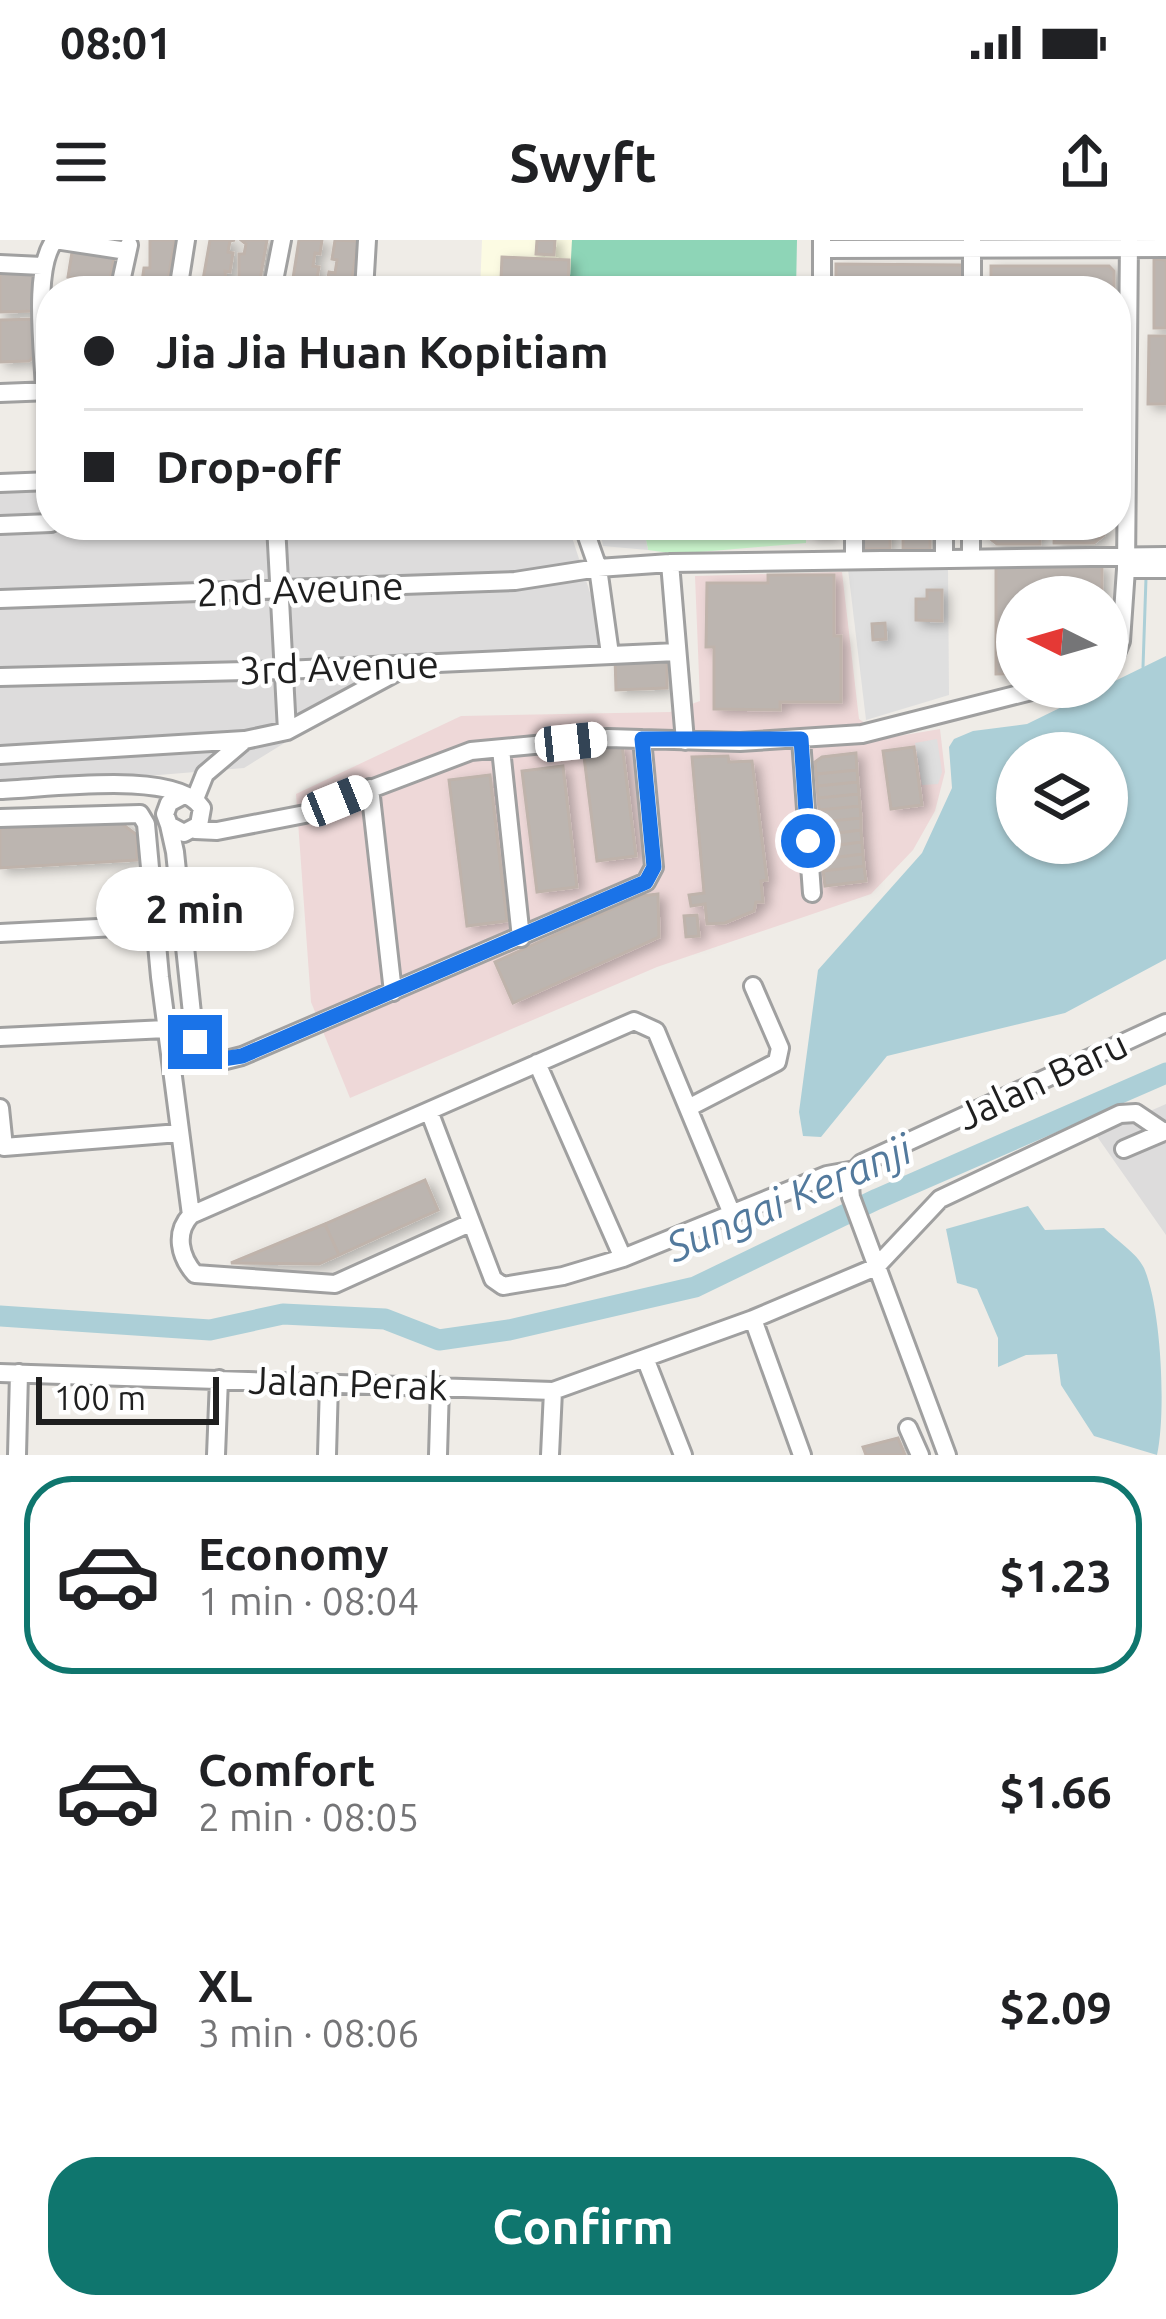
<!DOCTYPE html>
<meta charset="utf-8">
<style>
:root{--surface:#fff;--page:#f2f2f2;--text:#202124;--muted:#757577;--line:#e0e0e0;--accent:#0f766e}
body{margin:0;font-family:Ubuntu,sans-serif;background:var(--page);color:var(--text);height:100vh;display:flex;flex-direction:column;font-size:45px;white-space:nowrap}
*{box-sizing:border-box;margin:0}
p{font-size:39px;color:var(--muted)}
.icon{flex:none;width:66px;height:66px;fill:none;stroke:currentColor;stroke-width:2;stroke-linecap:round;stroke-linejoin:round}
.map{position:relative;height:1215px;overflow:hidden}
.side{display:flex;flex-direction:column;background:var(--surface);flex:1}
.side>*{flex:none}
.guide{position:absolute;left:36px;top:36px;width:1095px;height:264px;border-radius:48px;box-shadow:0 3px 9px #0004;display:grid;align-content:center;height:264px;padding:0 48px;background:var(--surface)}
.needle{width:78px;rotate:275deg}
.controls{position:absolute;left:996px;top:336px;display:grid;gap:24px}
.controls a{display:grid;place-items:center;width:132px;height:132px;border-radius:50%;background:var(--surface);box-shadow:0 3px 9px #0004;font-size:60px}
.scale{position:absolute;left:36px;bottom:30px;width:183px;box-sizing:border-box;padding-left:12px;border:6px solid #1f1f1f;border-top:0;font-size:33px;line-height:42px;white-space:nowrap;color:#1f1f1f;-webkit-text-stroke:9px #fff;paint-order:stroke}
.end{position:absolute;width:54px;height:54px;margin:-27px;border:15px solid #1a73e8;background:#fff;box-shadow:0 0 0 6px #fff}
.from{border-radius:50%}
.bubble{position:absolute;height:84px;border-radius:42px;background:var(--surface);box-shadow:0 3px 9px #0004;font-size:39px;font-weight:700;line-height:84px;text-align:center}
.car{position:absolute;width:36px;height:72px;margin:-36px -18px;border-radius:15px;box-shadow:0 0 9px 3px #0007;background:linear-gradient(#fff 24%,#345 0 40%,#fff 0 76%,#345 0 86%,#fff 0)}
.guide b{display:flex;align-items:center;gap:42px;height:114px;font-size:45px}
.guide b+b{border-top:3px solid var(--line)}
.guide i{width:30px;height:30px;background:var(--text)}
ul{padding:21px 0 0;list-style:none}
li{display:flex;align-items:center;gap:36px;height:198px;margin:0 24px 18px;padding:0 24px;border:6px solid transparent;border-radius:48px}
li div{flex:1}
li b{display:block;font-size:45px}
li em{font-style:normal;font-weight:700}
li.selected{border-color:var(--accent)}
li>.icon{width:108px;height:108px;stroke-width:1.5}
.primary-button{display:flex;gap:24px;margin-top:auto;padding:24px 48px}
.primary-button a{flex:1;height:138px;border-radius:48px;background:var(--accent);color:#fff;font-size:48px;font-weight:700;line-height:138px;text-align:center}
.status{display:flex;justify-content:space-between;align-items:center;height:84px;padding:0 60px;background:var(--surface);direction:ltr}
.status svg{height:33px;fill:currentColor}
header{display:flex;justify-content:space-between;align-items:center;height:156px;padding:0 48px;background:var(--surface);font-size:54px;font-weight:700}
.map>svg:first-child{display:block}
</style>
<div class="status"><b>08:01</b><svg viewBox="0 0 49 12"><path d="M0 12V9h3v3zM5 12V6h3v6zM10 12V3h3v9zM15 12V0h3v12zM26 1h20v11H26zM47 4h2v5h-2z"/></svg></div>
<header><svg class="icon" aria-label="menu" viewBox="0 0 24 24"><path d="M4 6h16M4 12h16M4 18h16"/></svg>Swyft<svg class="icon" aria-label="share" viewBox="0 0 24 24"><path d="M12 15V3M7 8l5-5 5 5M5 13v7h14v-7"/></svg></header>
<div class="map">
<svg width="1166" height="1215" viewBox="0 0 1166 1215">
<defs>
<filter id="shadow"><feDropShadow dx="6" dy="4" stdDeviation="6" flood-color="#0004"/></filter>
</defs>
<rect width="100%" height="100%" fill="#efece7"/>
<path fill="#dddcdc" d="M51,243V285H568L610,414L413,424L244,528L0,548V244Z
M1166,864V995L1096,895Z"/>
<path fill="#eed8d8" d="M842,332L859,479L887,498L940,489L945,532L935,571L913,610L871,654L657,727L350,858L311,762L296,554L461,476L670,472L700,461L695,336Z"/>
<path fill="#fcfbe3" d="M482,0H572L571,37L618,36V51H480Z"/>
<path fill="#c9f3cb" d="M643,285H806V303L677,314L648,310Z"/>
<path fill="#8ed5b7" d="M572,0H797L796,51H618V36L570,37Z"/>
<path fill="#dfdfdf" d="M599,285H643L648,310L603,306Z
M848,329L948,330L949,455L866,480Z
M937,499L942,532L938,544L922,545L915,503Z"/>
<path fill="#accfd7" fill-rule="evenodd" d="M1166,416V719L1065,773L887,816L821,897L803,896L799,872L818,730L922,613L952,548L949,507L954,499L973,491L1027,484ZM1017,513H1107V603H1017Z
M1028,966L1045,990L1104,988C1116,1000 1137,1013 1144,1028C1162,1070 1166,1175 1157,1215L1094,1196L1061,1145L1057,1114L1026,1115L998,1127V1098L977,1049L957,1043L946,989Z"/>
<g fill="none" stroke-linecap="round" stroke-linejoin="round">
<path stroke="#accfd7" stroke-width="3" d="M1143,427L1146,338"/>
<path stroke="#accfd7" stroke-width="21" d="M0,1076L210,1090L283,1074L385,1079L439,1100L509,1090L695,1047L877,959L1166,833"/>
</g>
<path fill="#bcb5b0" stroke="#bfb3ab" stroke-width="3" filter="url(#shadow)" d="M150,0H175L166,51L141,48L144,28H150Z
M210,0H235L230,1L228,12L233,13L230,32L225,31L227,51H201Z
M241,0H267L258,51H232L234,42L239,43V14H244L246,4Z
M299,0H322L320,14L315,13L313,26L319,27L316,44H312L311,51H291Z
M335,0L358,1L350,51L326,49L329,32L335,33L337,20L332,19Z
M537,0H555L554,15L536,14Z
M73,6L115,13L109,44L68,37Z
M502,17L569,20L568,51H543V41L501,39Z
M1154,19L1166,20V88H1154Z
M836,24L962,25V51H836Z
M991,26H1109L1114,31V51H991Z
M0,30H27L37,39L38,71L0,72Z
M38,79L39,112L29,121L0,122V80Z
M1149,96H1166V164H1148Z
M811,285H832V294L811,295Z
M863,285H890V309H863Z
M903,285H930V310L903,309Z
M984,285H1040V304H997L984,294Z
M1054,285H1104V295L1094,303H1054Z
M996,326H1102V357H1017V434H996Z
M768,335H834V396H841V462H780V470L714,469V407H706L707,343H768Z
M927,350H942V381L916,380V359H927Z
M885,383L886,399L873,400L872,384Z
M667,417V448L616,450L615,418Z
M622,504L636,616L597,621L583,509Z
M914,507L922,565L891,569L883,511Z
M856,513L857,530L816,534L815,522L822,517Z
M728,516L729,522L752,521L767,640L761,641L763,662H756L754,671L725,683L707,684L705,664L691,666L689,655L704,653L692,517Z
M563,526L577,647L537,652L522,531Z
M857,530L858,542L817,546L816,534Z
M490,535L507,681L467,686L449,540Z
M858,542L859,554L818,558L817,546Z
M859,554L860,566L819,570L818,558Z
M860,566L861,578L820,582L819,570Z
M861,578V590L821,595L820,582Z
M121,583L137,595V620L0,628V588Z
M861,590L862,602L822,607L821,595Z
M862,602L863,614L823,619L822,607Z
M863,614L864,626L823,631V619Z
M864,626L866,641L825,646L823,631Z
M658,654L659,697L513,763L495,722L641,656Z
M697,675L699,696L686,697L684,676Z
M425,940L438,970L339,1015L325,984Z
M325,984L339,1015L319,1024L231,1023Z
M898,1198L905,1215H866L863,1207Z"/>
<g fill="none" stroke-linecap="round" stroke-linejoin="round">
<defs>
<path id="minor" d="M822,9L1166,8
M0,24L42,26
M119,51L129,5
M178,51L186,0
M272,51L282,0
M364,51L367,0
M822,51V0
M972,51V1
M45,151C44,114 32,28 55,0L127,11
M0,153L51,151
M0,243L51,241
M0,285L51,283
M276,285L287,491
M583,285L598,328L610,414
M944,285V318
M971,318V285
M854,320V285
M670,323L685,501
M1126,329H1166
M0,359L515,341L598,328L670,323L1166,316
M1107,418L1116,413L1121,401L1126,329L1129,0
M0,437L284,430L677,412
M801,499L812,653
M501,509L521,698
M0,515L244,500
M370,548L393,752
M0,550C45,549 176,529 202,568L199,585L184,593L169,585L165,574L169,563L184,555
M195,559L205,534L245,500L287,491L406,427
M0,578L140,574L146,584L160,737L191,975
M169,585L175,612L195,802L204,819L222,821L242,816L646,642L654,627L642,499
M195,590L217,591L305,574L471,511L608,498L740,502L862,494L1047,447
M0,693L156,685
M0,797L166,789
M537,823L623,1018
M0,868L4,907L179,893
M688,868L777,822L780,808L753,746
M429,871L493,1039L503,1046L563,1036L623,1018L827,935L855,930
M1124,909L1166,891
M470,983L335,1044L195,1034C180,1017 174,993 191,975L634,781L656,791L732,974
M753,1079L802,1215
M645,1118L683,1215
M0,1133L553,1151L753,1079L876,1027L940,959L1120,874L1136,873L1164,892
M908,1188L920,1215
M17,1215L19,1133
M216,1215L219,1139
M327,1215L329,1143
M438,1215L440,1146
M550,1215L553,1151
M947,1215L851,957C849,942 851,933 862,923L1166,783"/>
</defs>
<use href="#minor" stroke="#a0a0a0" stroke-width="22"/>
<use href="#minor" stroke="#fff" stroke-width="16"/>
</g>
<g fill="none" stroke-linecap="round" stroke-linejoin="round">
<path stroke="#1a73e8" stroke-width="15" d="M195,802L197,810L210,821L242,816L646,642L654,627L642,499H801L808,601"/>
</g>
<g text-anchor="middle" stroke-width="9" stroke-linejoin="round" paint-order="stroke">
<g font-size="39" fill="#1f1f1f" stroke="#fff">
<text transform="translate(300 349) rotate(-2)" y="14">2nd Aveune</text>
<text transform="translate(339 427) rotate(-2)" y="14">3rd Avenue</text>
<text transform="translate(1042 840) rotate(-25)" y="14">Jalan Baru</text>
<text transform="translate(348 1143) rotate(2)" y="14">Jalan Perak</text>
</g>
<g font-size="42" font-style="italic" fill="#537a9d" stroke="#fff">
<text transform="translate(789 958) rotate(-23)" y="15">Sungai Keranji</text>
</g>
</g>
</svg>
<div class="controls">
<a><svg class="needle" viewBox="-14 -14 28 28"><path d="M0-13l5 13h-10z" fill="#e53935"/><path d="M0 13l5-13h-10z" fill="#757577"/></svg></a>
<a><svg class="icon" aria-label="layers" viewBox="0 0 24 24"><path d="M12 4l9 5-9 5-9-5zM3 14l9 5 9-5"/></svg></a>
</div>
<div class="scale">100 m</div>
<i class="end from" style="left:808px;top:601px"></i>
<i class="end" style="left:195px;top:802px"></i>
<div class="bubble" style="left:96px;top:627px;width:198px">2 min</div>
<i class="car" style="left:571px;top:502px;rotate:84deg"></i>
<i class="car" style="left:337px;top:561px;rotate:68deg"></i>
<div class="guide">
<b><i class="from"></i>Jia Jia Huan Kopitiam</b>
<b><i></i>Drop-off</b>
</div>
</div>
<section class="side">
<ul>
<li class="selected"><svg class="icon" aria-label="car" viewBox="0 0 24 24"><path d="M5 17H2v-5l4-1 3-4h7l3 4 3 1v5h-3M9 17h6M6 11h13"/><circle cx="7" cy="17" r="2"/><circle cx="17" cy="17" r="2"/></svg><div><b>Economy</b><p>1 min · 08:04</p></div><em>$1.23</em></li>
<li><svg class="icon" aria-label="car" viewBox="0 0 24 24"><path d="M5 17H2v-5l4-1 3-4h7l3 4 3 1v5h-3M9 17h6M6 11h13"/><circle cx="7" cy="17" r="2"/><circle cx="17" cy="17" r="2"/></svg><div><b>Comfort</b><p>2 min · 08:05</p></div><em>$1.66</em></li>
<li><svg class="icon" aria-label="car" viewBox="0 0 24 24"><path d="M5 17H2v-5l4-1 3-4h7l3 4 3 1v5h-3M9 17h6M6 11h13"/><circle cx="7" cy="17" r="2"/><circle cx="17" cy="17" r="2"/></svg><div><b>XL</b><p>3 min · 08:06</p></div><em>$2.09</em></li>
</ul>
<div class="primary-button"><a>Confirm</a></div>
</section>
